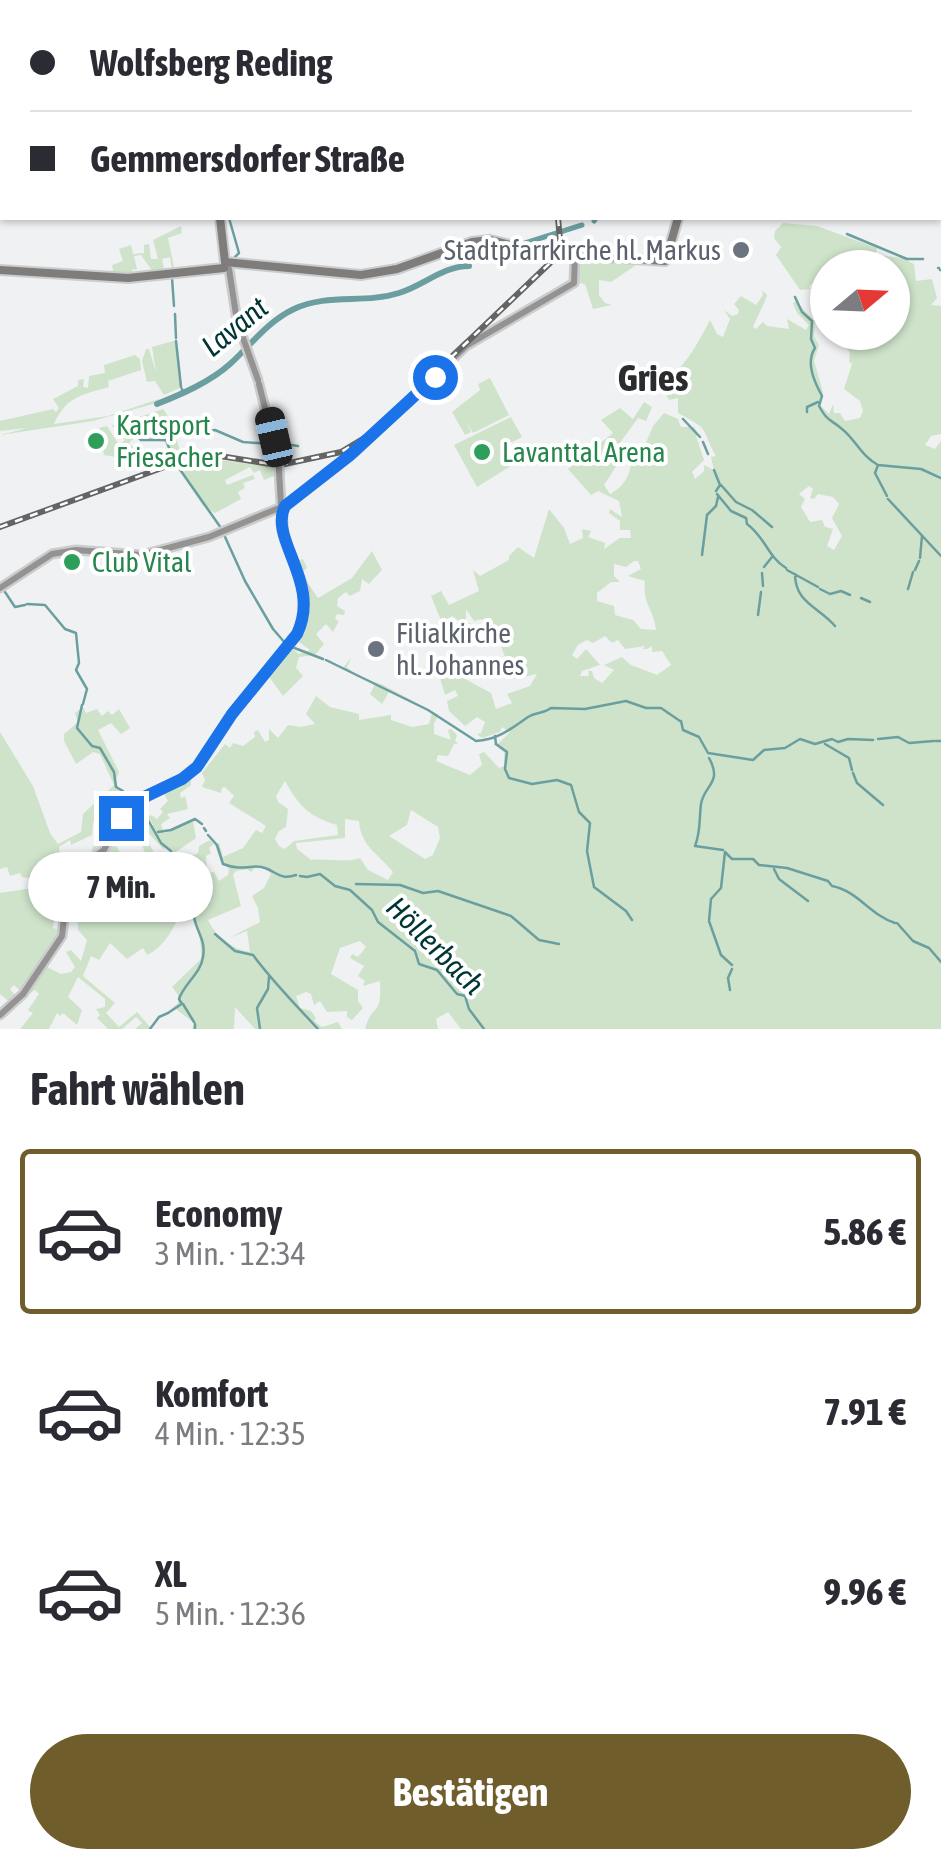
<!DOCTYPE html>
<html lang="de">
<meta charset="utf-8">
<style>
:root{--surface:#fff;--page:#f2f2f3;--text:#2b2b33;--muted:#7c7c81;--line:#e1e1e2;--accent:#705d2c}
body{margin:0;font-family:"Asap Condensed",sans-serif;background:var(--page);color:var(--text);height:100vh;display:flex;flex-direction:column;font-size:38px;white-space:nowrap}
*{box-sizing:border-box;margin:0}
p{font-size:32px;color:var(--muted)}
.icon{flex:none;width:55px;height:55px;fill:none;stroke:currentColor;stroke-width:2;stroke-linecap:round;stroke-linejoin:round}
.map{position:relative;height:1029px;overflow:hidden}
.drawer{display:flex;flex-direction:column;background:var(--surface);flex:1}
.drawer>*{flex:none}
.guide{position:absolute;left:0px;top:0px;width:942px;height:220px;box-shadow:0 2px 8px #0004;display:grid;align-content:center;height:220px;padding:0 30px;background:var(--surface)}
.needle{width:65px;rotate:71deg}
.tools{position:absolute;left:810px;top:250px;display:grid;gap:20px}
.tools a{display:grid;place-items:center;width:100px;height:100px;border-radius:50%;background:var(--surface);box-shadow:0 2px 8px #0004;font-size:50px}
.end{position:absolute;width:45px;height:45px;margin:-22px;border:12px solid #1a73e8;background:#fff;box-shadow:0 0 0 5px #fff}
.from{border-radius:50%}
.bubble{position:absolute;height:70px;border-radius:35px;background:var(--surface);box-shadow:0 2px 8px #0004;font-size:32px;font-weight:700;line-height:70px;text-align:center}
.car{position:absolute;width:30px;height:60px;margin:-30px -15px;border-radius:12px;box-shadow:0 0 8px 2px #0007;background:linear-gradient(#222 24%,#8ab4d8 0 40%,#222 0 76%,#8ab4d8 0 86%,#222 0)}
.guide b{display:flex;align-items:center;gap:35px;height:95px;font-size:38px}
.guide b+b{border-top:2px solid var(--line)}
.guide i{width:25px;height:25px;background:var(--text)}
ul{padding:0;list-style:none}
li{display:flex;align-items:center;gap:30px;height:165px;margin:0 20px 15px;padding:0 10px;border:5px solid transparent;border-radius:10px}
li div{flex:1}
li b{display:block;font-size:38px}
li em{font-style:normal;font-weight:700}
li.on{border-color:var(--accent)}
li>.icon{width:90px;height:90px;stroke-width:1.5}
h2{padding:0 30px;font-size:45px;line-height:120px}
.primary-button{display:flex;gap:20px;margin-top:auto;padding:20px 30px}
.primary-button a{flex:1;height:115px;border-radius:60px;background:var(--accent);color:#fff;font-size:40px;font-weight:700;line-height:115px;text-align:center}
.map>svg:first-child{display:block}
</style>
<div class="map">
<svg width="941" height="1029" viewBox="0 0 941 1029">
<rect width="100%" height="100%" fill="#f0f1f3"/>
<path fill="#cee3ca" fill-rule="evenodd" d="M783,223L817,226L877,248L876,253L879,255L902,258L914,264L916,281L932,279L937,298L931,305L941,306V434L931,436L925,445L935,449L941,441V1029H461L448,1012L436,1019L438,1029H365C372,1002 382,1019 380,981L363,986L365,981L358,976L364,966L350,958L352,954L358,957L366,947L360,941L340,948L331,974L358,990V1001L363,1008L352,1020L347,1017V1011L327,1012L320,1001L314,1005L311,994L306,992L296,996L300,1008L311,1011L316,1018L314,1021L322,1027L338,1022L342,1029H255L235,1007L234,1029H192L194,1023L176,1009L168,1012L178,1003V995L172,987L201,959C202,942 197,916 186,903C175,923 168,945 147,955L143,948L127,959L110,943L99,960L91,956L83,976L115,1003L106,1013L119,1027L137,1012L152,1029H135L142,1023L136,1017L122,1029H108L97,1018L100,1015L96,1009L105,1007V999L78,977L68,997L82,1010L77,1025L63,1013L60,1016L57,1013L49,1029H20L33,1013L28,1010L39,994L35,990L21,999L45,966L61,974L71,972L75,967L66,952L71,950L81,961L87,940L78,930L77,914L86,912L97,881L87,870L100,867L101,858L79,867L77,863L91,852L98,836L111,840L133,806L138,815L133,812L114,842L129,869L147,857L141,843L147,839L158,861L170,858L172,850L168,847L163,849L144,828L153,825L148,817L151,815L157,819L163,812L160,809L168,801L162,790L191,776V785L180,793L181,798L185,796L188,809L167,814L170,818L161,824L164,833L193,821L196,838L173,854V860L176,864L198,853L199,846L210,840L214,844L209,848L211,853L206,856L207,873L214,872L219,881L228,875L229,869L222,864L215,845L219,843L223,857L243,848L256,830L262,833L266,826L229,803L234,796L225,787L222,788L221,793L202,787L205,780L202,773L225,744L230,748L233,743L243,746L255,737L254,732L258,730L265,742L269,740V729L278,738L288,725L300,727L315,724L306,714L316,696L330,707L359,714V720L391,715V720L412,727L429,724L432,713L426,709L389,692L382,704L370,694L375,684L342,669L351,658L347,667L356,675L383,685L439,715L434,723V734L451,740L448,730L451,729L457,735L455,741L458,744H454L448,756L438,755L436,761L470,775L482,765L479,754L484,752L499,768L504,766V752L493,744L499,743L510,732L502,727L500,732L482,738L477,734L481,733L485,722L477,717L465,726L449,711L447,701L458,696L455,690L445,695L440,678H436L435,657L441,660L442,670L453,674L458,660L469,671L465,679L491,693L496,709L512,703L507,694L530,686L537,674L514,679L508,666L483,679L477,668L479,662L484,663L485,675L506,659L490,619L485,628L482,619L474,621L466,609V623L473,624L472,630L452,616L442,623L431,596L441,591L449,605L479,591L473,570L480,576L509,560V556L518,547L534,558L549,509L564,528L570,544L583,538L582,529L591,531L588,537L605,543L604,549L620,538H631L630,530H620V521L609,513L610,509L622,517L619,501L598,491L591,495L568,469L613,433L601,420L620,408L633,419L644,402L652,407L646,421L638,418L614,451L621,459L604,485L610,494C625,486 630,475 632,458L640,457L653,426L664,413L678,419L681,427H694L699,435L696,436L704,460L692,472L695,479L704,471V465L714,470L711,457L716,456C699,424 711,431 678,413V398L669,400L659,382C663,378 668,377 673,374C687,364 703,334 710,320L717,334L723,337L730,319L724,310L732,316L738,314L739,310L734,304L741,296L756,305L763,295L762,290L767,295C763,308 758,314 753,327L756,329L763,322L767,326L789,329L787,319L806,330L809,325L797,313L793,303L796,301L815,322L814,336L819,345L814,361L823,392L820,405L829,414L833,404L834,413H840L845,421L860,418L863,411L860,401L844,389L852,364L849,362L850,352L832,333L892,332L893,296H900L893,290L892,268H828L827,312L820,289L813,283L809,286L810,289L800,290L776,255L781,247L774,238L775,231ZM809,486L813,489L810,498L814,499L818,494L833,497L839,504L832,518L842,536L834,550L827,546L833,529L825,527L822,520L810,522L801,507L805,499L799,494ZM634,561H638L641,569L628,576L645,581C642,604 654,609 656,630L641,629L633,620L615,615L614,606L597,601V593L611,582H620L614,576V564L626,567ZM605,636L612,643L618,640L625,649L645,646L643,649H647L652,646V652L662,651L671,665L657,675L631,665L622,657L604,665L614,670L602,683L594,678L592,671H588L589,676H580L582,671L600,665L586,649L577,659L572,655L578,645L587,640L593,643ZM285,781C299,806 309,817 337,825L338,835L294,841L285,849L279,846L275,839L279,831L286,827L288,809L278,802L276,796ZM411,810L438,827L440,838L433,855L425,859L389,836L407,825ZM345,819L359,821C361,847 378,853 393,872L388,880L368,870L360,858C349,863 325,858 311,860L297,849L296,843L345,838ZM255,868L266,869L271,874L264,888L252,896L258,908L260,922L229,938L247,931L250,952C232,949 216,937 208,920L241,906L233,875L236,871L247,869L251,872Z
M181,226L182,233L168,238L174,267L190,268L172,270L170,257L162,259L165,274L153,272L141,255L134,256L137,269L132,270L133,276L114,275L112,265L123,261L119,249L131,245L133,254L144,253V245L149,244L151,259H158L153,240Z
M578,259L639,263L611,282L599,280V295L605,303L612,305L593,309L585,284L578,283Z
M177,340L182,387L164,395L155,381L147,382L142,361L146,349H149L156,372L152,347Z
M135,355L140,359L141,370L108,381L109,387C81,395 66,397 54,424L108,416L159,399L160,402L93,421L0,435L27,428L0,431V421L53,409L56,412L59,408L53,399L78,386V380L84,379L83,387L88,388L89,376L105,373L104,365Z
M490,378L509,415L473,433L467,423L471,432L465,435L452,412L480,390L478,384Z
M163,409L175,427L181,421L184,426L203,429L204,433L182,431L176,436L182,459L174,462L166,442L134,438L129,443L135,450L129,455V459L104,455L99,428L107,426L119,445L125,440L112,425L120,424L130,434L122,423Z
M511,417L522,437L508,444L517,462L477,487L454,445Z
M205,458L273,467L274,476L264,480L260,470L254,473L250,467L225,480L227,485L253,475L255,479L243,483L245,488L238,492L241,499L215,513L203,506L175,464Z
M372,551L382,570L369,584L362,579L360,591L350,596L346,592L338,598L337,606L345,611L344,615L337,614L335,619L339,621L333,632L326,624L316,634L324,644L315,655L299,657L296,668L303,676L283,696L267,674L290,647L299,654L310,650L295,639L307,606L296,561L303,559L307,568L301,573L318,598L352,578Z
M83,707L86,713L97,709L102,716L108,711L112,715L119,709L130,728L121,734L111,723L98,730L119,772L115,782L123,793L116,799L113,796L104,800L100,809L105,813L101,817L102,813L98,812L93,823L92,835L71,845L70,840L59,847L61,863C49,874 42,881 22,877L20,873L10,876L7,867L0,869V732L33,786L50,833L58,844L81,832L83,814L114,785L100,754L93,752L76,764L64,741V734L78,722L75,713Z
M55,886L64,916H54L53,928L62,931L22,993L14,985L10,989L18,999L12,1004L0,994V893L40,887L43,899L51,894L49,888Z"/>
<g fill="none" stroke-linecap="round" stroke-linejoin="round">
<path stroke="#6b9f9f" stroke-width="2.5" d="M25,0V2
M346,0L349,2
M756,2L758,0
M0,4H2
M229,218L239,253L233,259
M847,234L907,259H923
M938,268H939
M940,270H941
M172,278L174,306
M795,297L802,312L812,321L811,339L815,348C805,363 815,383 822,396L819,406C828,422 829,418 842,429C855,439 862,457 878,465L875,473L887,496
M175,314L176,338
M176,341L181,387
M182,393V389
M807,412V407L818,402
M118,418L141,440H166L183,428L204,432L215,430L243,442L272,444
M683,419L700,437
M166,440L174,461L221,528L245,581L273,629L286,644
M703,442L708,454
M278,443L298,446
M878,465L921,469L941,478
M714,470L720,485L716,491
M721,485L736,502L752,510L772,527
M717,494L731,511L746,518L747,524C766,538 767,556 786,568
M888,499L941,556
M702,555L707,515L716,506L718,497
M920,558L922,536
M764,567L772,557
M787,570L818,587
M915,570L919,561
M762,573L763,586
M795,574C795,603 819,607 835,626
M3,589L15,607L25,605
M820,589L830,594L841,591L850,595
M908,589L913,572
M861,598L870,602
M27,604L45,605L65,629L76,633L79,663L76,670L87,689L83,704
M758,615L761,592
M292,647L323,659
M326,660L428,710L476,741C498,740 512,728 528,717C536,712 543,714 551,708L585,709L626,701L646,708H661L680,721
M82,705L77,728L92,746L100,748L114,772L116,787L123,791L124,797L133,801
M681,721L683,730L699,737L708,753L753,760L764,750L785,748L800,739L815,744L832,739L838,742L848,739L873,740
M495,736L496,744L507,752L505,769L509,778L532,784L557,780L571,785L579,812L590,823L587,851L594,887L626,911L632,920
M878,739L898,737L909,743L934,741
M936,741H941
M825,744L849,758L852,770
M709,758C723,783 704,785 701,804C699,819 701,831 695,846L723,850
M853,773L857,783L883,805
M139,803L145,807L148,818
M148,820L161,843L171,851L172,861L190,885
M204,828L206,831
M158,832L171,830L195,819L202,824
M208,835L217,845L223,864C244,872 253,863 265,868C278,873 281,880 296,875
M774,869L779,879L808,901
M300,876L307,877L320,874L335,886L350,890L372,910L378,922L415,951L419,964L437,970L457,994L465,996L469,1009L484,1029
M356,884L400,885L423,893L438,891L511,916L539,940L559,944
M897,923L913,941L929,948L941,962
M215,934L235,951L253,955C273,982 295,1004 318,1029
M732,965L721,955L709,921L711,899L721,888L725,852L732,859H753L759,865L787,868L828,881L832,886C858,891 870,915 895,923
M730,990L728,978L732,969
M182,1004L179,999C184,984 201,973 203,957C206,940 197,933 194,917C192,909 195,901 197,893L191,887
M183,1004L194,1022
M168,1013L180,1005
M195,1024V1029
M150,1029L159,1017L168,1013
M260,1029L257,1008L268,989L269,977"/>
<path stroke="#6b9f9f" stroke-width="5" d="M594,221L596,218
M522,244L582,225"/>
<path stroke="#6b9f9f" stroke-width="6" d="M157,404C182,394 210,382 230,364C251,345 268,321 294,309C328,293 364,304 399,293C423,286 443,266 469,266"/>
<defs>
<path id="secondary" d="M564,0L566,2
M748,2L750,0
M0,53H2
M0,185V208
M229,269L237,321L258,380
M259,384L278,460
M279,470L281,505L284,506
M285,506L355,452L466,346L574,283L575,255
M0,588L52,554L76,550L142,555L209,537L279,508
M0,1015L23,994L62,936L67,891L75,872L104,850L118,822L135,803L182,779L197,767L232,714L297,635L304,612L305,591L284,536L282,511"/>
<path id="primary" d="M940,76L941,77
M940,83H941
M940,171H941
M220,218L225,262
M667,256L678,218
M225,262L361,275L397,269L472,242L490,240L544,253L665,261
M0,270L128,278L224,268"/>
<path id="motorway" d="M268,0L271,2
M278,0L279,2
M834,0L841,2
M188,2L190,0
M204,2L208,0
M940,7H941
M940,15H941
M0,108L2,107"/>
</defs>
<use href="#secondary" stroke="#cbcccd" stroke-width="11"/>
<use href="#primary" stroke="#cbcccd" stroke-width="12"/>
<use href="#motorway" stroke="#cbcccd" stroke-width="15"/>
<use href="#secondary" stroke="#949391" stroke-width="6"/>
<use href="#primary" stroke="#7e7d7b" stroke-width="8"/>
<use href="#motorway" stroke="#6b6a68" stroke-width="10"/>
<defs>
<path id="rail" d="M940,95H941
M280,465L341,452L371,434L550,263L560,240L558,218
M0,527L189,458L220,456L277,465"/>
</defs>
<use href="#rail" stroke="#646465" stroke-width="6"/>
<use href="#rail" stroke="#fff" stroke-width="2.5" stroke-dasharray="8" stroke-linecap="butt"/>
<defs>
<path id="secondary-bridge" d="M278,460L279,470"/>
</defs>
<use href="#secondary-bridge" stroke="#cbcccd" stroke-width="11" stroke-linecap="butt"/>
<use href="#secondary-bridge" stroke="#949391" stroke-width="6"/>
</g>
<g fill="none" stroke-linecap="round" stroke-linejoin="round">
<path stroke="#1a73e8" stroke-width="12" d="M121,818L138,800L182,779L197,767L232,714L297,634C322,582 268,539 285,506L349,456L435,377"/>
</g>
<g fill="#6b7280" stroke="#fff" stroke-width="4">
<circle cx="741" cy="250" r="10"/>
<circle cx="376" cy="649" r="10"/>
</g>
<g fill="#2e9e5b" stroke="#fff" stroke-width="4">
<circle cx="96" cy="441" r="10"/>
<circle cx="482" cy="452" r="10"/>
<circle cx="72" cy="562" r="10"/>
</g>
<g text-anchor="middle" stroke-width="8" stroke-linejoin="round" paint-order="stroke">
<g font-size="28" fill="#5b616d" stroke="#fff" text-anchor="end">
<text x="721" y="260">Stadtpfarrkirche hl. Markus</text>
<text x="396" y="643" text-anchor="start">Filialkirche<tspan x="396" dy="32">hl. Johannes</tspan></text>
</g>
<g font-size="28" fill="#27864d" stroke="#fff" text-anchor="start">
<text x="116" y="435">Kartsport<tspan x="116" dy="32">Friesacher</tspan></text>
<text x="502" y="462">Lavanttal Arena</text>
<text x="92" y="572">Club Vital</text>
</g>
<g font-size="30" font-style="italic" fill="#003535" stroke="#fff">
<text transform="translate(235 327) rotate(-39)" y="10">Lavant</text>
<text transform="translate(435 946) rotate(45)" y="10">Höllerbach</text>
</g>
<g font-size="38" font-weight="bold" fill="#2b2c2e" stroke="#fff">
<text x="653" y="391">Gries</text>
</g>
</g>
</svg>
<div class="tools">
<a><svg class="needle" viewBox="-14 -14 28 28"><path d="M0-13l5 13h-10z" fill="#e53935"/><path d="M0 13l5-13h-10z" fill="#7c7c81"/></svg></a>
</div>
<i class="end from" style="left:435px;top:377px"></i>
<i class="end" style="left:121px;top:818px"></i>
<div class="bubble" style="left:28px;top:852px;width:185px">7 Min.</div>
<i class="car" style="left:274px;top:437px;rotate:347deg"></i>
<div class="guide">
<b><i class="from"></i>Wolfsberg Reding</b>
<b><i></i>Gemmersdorfer Straße</b>
</div>
</div>
<section class="drawer">
<h2>Fahrt wählen</h2>
<ul>
<li class="on"><svg class="icon" aria-label="car" viewBox="0 0 24 24"><path d="M5 17H2v-5l4-1 3-4h7l3 4 3 1v5h-3M9 17h6M6 11h13"/><circle cx="7" cy="17" r="2"/><circle cx="17" cy="17" r="2"/></svg><div><b>Economy</b><p>3 Min. · 12:34</p></div><em>5.86 €</em></li>
<li><svg class="icon" aria-label="car" viewBox="0 0 24 24"><path d="M5 17H2v-5l4-1 3-4h7l3 4 3 1v5h-3M9 17h6M6 11h13"/><circle cx="7" cy="17" r="2"/><circle cx="17" cy="17" r="2"/></svg><div><b>Komfort</b><p>4 Min. · 12:35</p></div><em>7.91 €</em></li>
<li><svg class="icon" aria-label="car" viewBox="0 0 24 24"><path d="M5 17H2v-5l4-1 3-4h7l3 4 3 1v5h-3M9 17h6M6 11h13"/><circle cx="7" cy="17" r="2"/><circle cx="17" cy="17" r="2"/></svg><div><b>XL</b><p>5 Min. · 12:36</p></div><em>9.96 €</em></li>
</ul>
<div class="primary-button"><a>Bestätigen</a></div>
</section>
